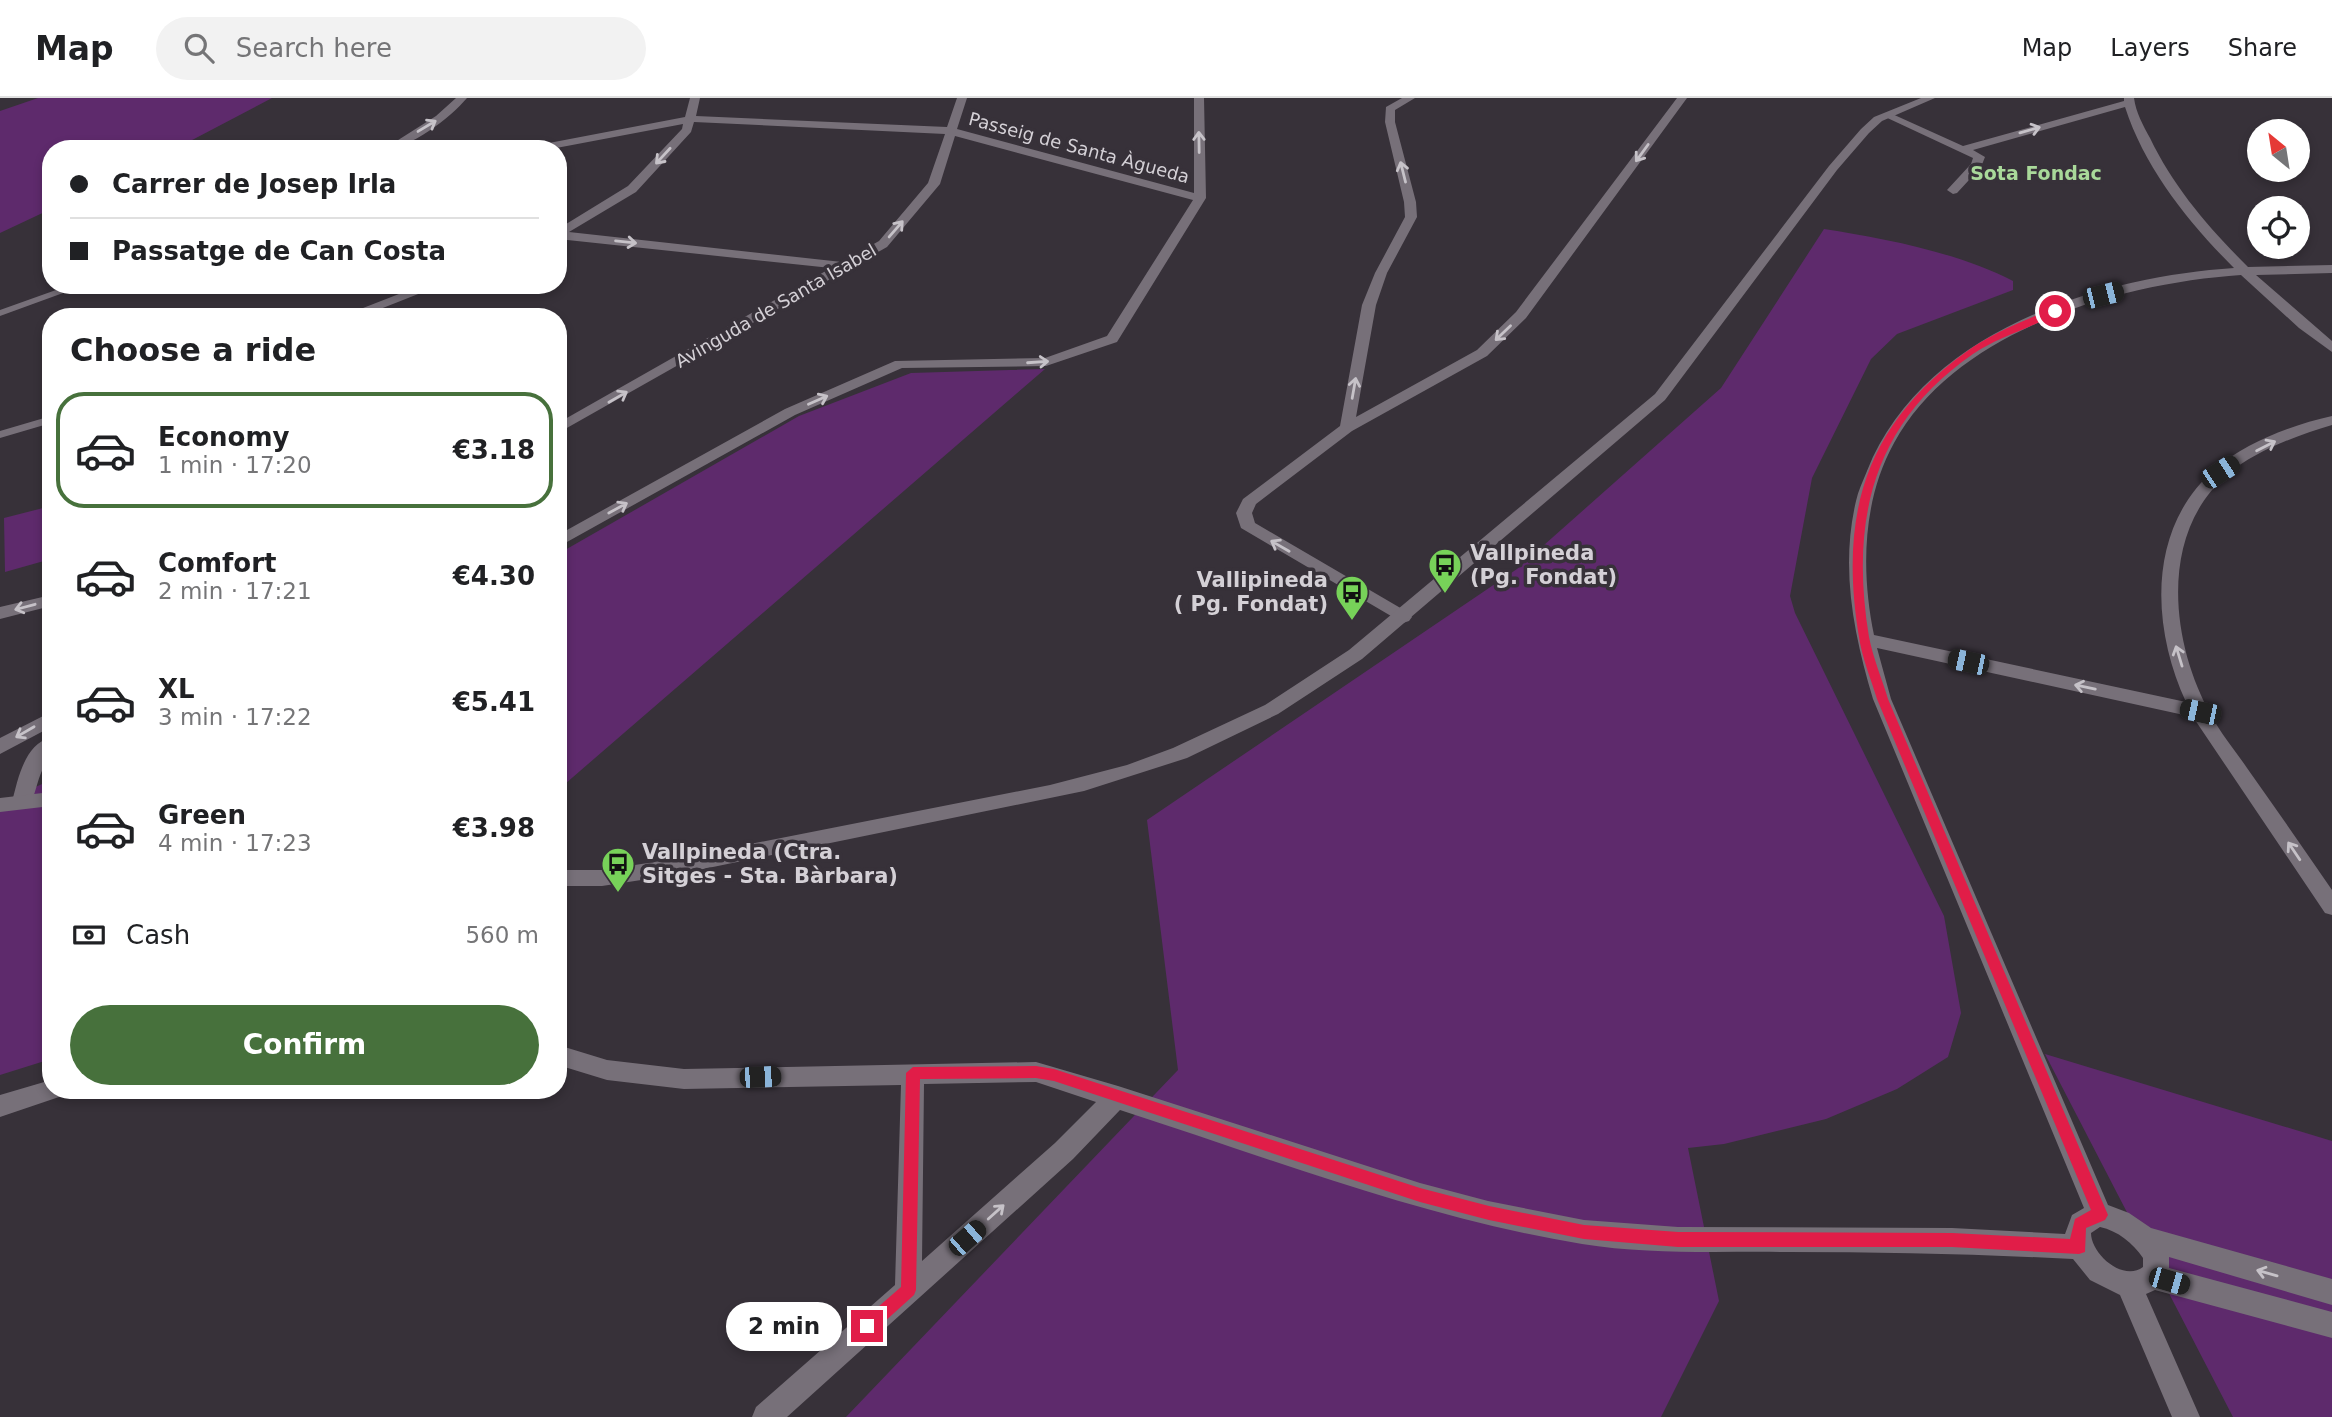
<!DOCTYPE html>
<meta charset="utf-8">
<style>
:root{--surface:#fff;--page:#f2f2f2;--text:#202124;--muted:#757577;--line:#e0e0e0;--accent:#47713c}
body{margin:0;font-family:"DejaVu Sans",sans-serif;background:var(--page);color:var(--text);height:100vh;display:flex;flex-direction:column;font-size:26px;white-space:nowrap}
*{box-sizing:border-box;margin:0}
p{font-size:23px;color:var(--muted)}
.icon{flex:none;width:38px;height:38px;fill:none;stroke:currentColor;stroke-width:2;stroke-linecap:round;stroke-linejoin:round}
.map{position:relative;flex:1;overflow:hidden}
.details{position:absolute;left:42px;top:210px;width:525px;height:791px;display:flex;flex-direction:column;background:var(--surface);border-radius:28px;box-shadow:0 4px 10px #0003}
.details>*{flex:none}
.hud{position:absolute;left:42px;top:42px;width:525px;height:154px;border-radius:28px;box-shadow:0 4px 10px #0003;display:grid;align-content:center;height:154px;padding:0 28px;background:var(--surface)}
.needle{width:46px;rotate:330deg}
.tools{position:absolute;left:2247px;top:21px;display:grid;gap:14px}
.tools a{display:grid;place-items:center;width:63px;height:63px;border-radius:50%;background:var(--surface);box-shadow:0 4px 10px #0003;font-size:35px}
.end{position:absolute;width:32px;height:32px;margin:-16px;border:9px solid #e11d48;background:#fff;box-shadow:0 0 0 4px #fff}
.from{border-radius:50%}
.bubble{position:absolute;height:49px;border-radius:24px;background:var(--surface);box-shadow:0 4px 10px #0003;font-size:23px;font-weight:800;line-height:49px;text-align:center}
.car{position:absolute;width:21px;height:42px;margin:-21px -10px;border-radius:9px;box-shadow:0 0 5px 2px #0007;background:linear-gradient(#222 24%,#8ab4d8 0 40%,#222 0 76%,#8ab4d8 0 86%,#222 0)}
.hud b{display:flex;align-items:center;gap:24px;height:66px;font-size:26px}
.hud b+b{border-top:2px solid var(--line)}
.hud i{width:18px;height:18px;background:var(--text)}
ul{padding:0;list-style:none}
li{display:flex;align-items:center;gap:21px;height:116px;margin:0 14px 10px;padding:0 14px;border:4px solid transparent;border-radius:28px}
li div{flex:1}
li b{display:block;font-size:26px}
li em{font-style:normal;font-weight:800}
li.on{border-color:var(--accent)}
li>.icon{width:63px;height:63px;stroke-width:1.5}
h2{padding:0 28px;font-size:32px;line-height:84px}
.pay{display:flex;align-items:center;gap:18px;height:77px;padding:0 28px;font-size:26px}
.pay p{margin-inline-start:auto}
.button{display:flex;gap:14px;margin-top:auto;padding:14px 28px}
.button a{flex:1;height:80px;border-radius:42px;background:var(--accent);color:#fff;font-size:28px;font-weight:800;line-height:80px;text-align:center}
header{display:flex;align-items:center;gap:42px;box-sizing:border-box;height:98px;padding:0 35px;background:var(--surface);border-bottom:2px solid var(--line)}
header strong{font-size:33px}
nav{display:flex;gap:38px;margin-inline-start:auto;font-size:24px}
.search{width:490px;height:63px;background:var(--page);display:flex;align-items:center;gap:18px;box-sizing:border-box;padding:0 24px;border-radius:38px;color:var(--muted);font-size:26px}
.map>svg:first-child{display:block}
</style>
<header>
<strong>Map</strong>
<div class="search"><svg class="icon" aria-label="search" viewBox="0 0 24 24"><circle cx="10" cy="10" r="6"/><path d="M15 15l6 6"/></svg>Search here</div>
<nav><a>Map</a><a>Layers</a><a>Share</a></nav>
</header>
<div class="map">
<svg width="2332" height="1319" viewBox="0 0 2332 1319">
<rect width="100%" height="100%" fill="#373139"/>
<path fill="#5e2a6c" d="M38,0H272L175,51H51V111L0,135V13Z
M1824,131C1883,140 1960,155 2013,183V192L1897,236L1871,261L1812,380L1790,498L1795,515L1944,818L1961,915L1948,959L1897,991L1826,1021L1724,1046L1688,1050L1719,1203L1661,1319H846L1178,972L1147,722L1517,471L1721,290Z
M1045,271L558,692V456L799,318L911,275Z
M51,408V461L5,474L4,420Z
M51,682V961L0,977V705Z
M2045,956L2332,1043V1319H2233Z"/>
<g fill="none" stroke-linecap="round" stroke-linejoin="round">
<path fill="#777079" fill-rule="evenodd" d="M70,187H85L0,218V212Z
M51,318V325L0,340V333Z"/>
<path fill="#777079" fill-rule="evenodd" d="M456,0H467C450,20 410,51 384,51L436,18Z
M690,0H700L696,18L947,29L957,0H967L957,31L1194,95V0H1204L1206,100L1117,244L1046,268L902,270L795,317L558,449V437L785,311L895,263L1045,260L1107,238L1193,102L955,38L940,86L887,149L558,335V325L831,170L558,141V131L628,88L682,31L683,26L551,51H527L528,49L685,19ZM694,24L945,36L928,85L879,143L842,164L569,134L636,94L691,34Z
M1402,0H1415L1395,12V24L1416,104L1417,119L1387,175L1376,207L1356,319L1477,252L1516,214L1677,0H1687L1526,220L1487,258L1352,333L1256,406L1252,415L1255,425L1409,515L1412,519L1409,523L1403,525L1241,430L1236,415L1243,401L1340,328L1362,207L1375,175L1405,119L1404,104L1385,24L1386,9Z
M2124,0H2134C2136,15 2143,27 2150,40C2174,90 2209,130 2248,169L2332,167V175L2256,177L2332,243V254L2299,230L2241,177C2122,185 1956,231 1894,345C1862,403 1861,474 1874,537L2186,604C2151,528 2147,430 2215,371C2246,344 2292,327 2332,318V327C2296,338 2256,352 2227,377C2158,436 2171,546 2211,617C2221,636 2235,652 2247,670C2276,711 2304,751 2332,792V817L2325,815L2193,619L1877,550L1891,601L2108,1107L2129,1115L2151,1130L2332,1181V1207L2169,1159V1170L2332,1214V1240L2155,1192L2146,1196L2200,1319H2172L2120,1197L2090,1182L2073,1161C1977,1156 1883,1154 1788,1154C1720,1153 1649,1157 1582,1146C1424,1120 1272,1061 1120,1012L1073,1061L787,1319H752L756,1309L895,1187L901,987L684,991L607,982L558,967V947L607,962L684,971L1036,964L1118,988L1420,1085L1488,1103L1584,1122L1678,1129L1952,1130L2065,1136L2072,1117L2084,1110L1873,601C1854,537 1840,471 1856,403C1858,393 1863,383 1867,373C1922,234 2097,179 2234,170C2189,125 2145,71 2125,9L1973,52L1985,59L1981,69L1957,95L1953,96L1947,92L1971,66L1973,60L1881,17L1890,15L1963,48L2124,3ZM1036,984L1096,1004L1055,1045L922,1163L924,986ZM2100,1129C2118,1133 2133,1145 2143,1160V1169C2123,1184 2091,1156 2091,1135Z
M422,187H441L360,219H340Z
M51,497V508L0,521V509Z
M51,614V629L0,656V640Z
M51,639V659C37,674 38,692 29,709L22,711L15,709L12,704C18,681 24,647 51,639Z
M51,982V992H63L59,999L0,1019V997Z"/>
<path fill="#777079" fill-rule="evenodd" d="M1921,0H1935L1882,23L1869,35L1837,72L1665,302L1362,561L1278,616L1187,660L1084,693L674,777L602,788H558V772H602L674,761L1050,687L1127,667L1173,650L1265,607L1349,552L1655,296L1829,68L1861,31L1874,19Z
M51,694V708L0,714V700Z"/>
</g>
<defs><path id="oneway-shaft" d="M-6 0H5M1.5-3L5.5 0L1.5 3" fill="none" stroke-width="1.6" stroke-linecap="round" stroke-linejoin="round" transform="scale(1.75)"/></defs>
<g stroke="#c6c2c8">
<use href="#oneway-shaft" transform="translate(427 28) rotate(-31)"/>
<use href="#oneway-shaft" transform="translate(2030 32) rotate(-16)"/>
<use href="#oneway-shaft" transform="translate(1199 44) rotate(-91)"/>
<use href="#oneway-shaft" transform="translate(1642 55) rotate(126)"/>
<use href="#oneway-shaft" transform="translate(663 58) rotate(133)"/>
<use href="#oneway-shaft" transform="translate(1403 74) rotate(-104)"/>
<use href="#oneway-shaft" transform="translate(896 131) rotate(-49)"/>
<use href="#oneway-shaft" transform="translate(626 144) rotate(6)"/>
<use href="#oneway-shaft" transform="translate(1503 235) rotate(136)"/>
<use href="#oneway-shaft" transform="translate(1038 264) rotate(-4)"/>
<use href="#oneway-shaft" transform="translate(1354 290) rotate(-80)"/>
<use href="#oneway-shaft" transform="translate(618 299) rotate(-30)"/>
<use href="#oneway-shaft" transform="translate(818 302) rotate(-24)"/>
<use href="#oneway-shaft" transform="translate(2266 348) rotate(-27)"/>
<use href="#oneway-shaft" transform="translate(618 410) rotate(-29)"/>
<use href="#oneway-shaft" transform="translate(1280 448) rotate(-150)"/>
<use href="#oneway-shaft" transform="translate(25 509) rotate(165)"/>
<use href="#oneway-shaft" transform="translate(2179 558) rotate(-107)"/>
<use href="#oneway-shaft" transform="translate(2085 589) rotate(-168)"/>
<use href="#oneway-shaft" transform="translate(25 634) rotate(150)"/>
<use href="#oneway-shaft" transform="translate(2294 753) rotate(-124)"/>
<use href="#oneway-shaft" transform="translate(996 1114) rotate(-42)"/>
<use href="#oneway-shaft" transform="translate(2267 1175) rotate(-164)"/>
</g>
<path fill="#e11d48" d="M2052,211L2059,213C2034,230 1999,238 1973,256C1872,326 1850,423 1869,539C1873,560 1882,581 1888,601L2108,1117L2105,1122L2086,1130L2085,1154L2079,1156L1952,1149H1678L1584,1141L1489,1122L1420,1104L1054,983L1036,980L920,981L916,1192L914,1197L873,1234L867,1236L862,1234L860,1228L862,1223L901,1189L906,975L913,969L1036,968L1054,971L1420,1090L1489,1108L1584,1127L1678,1134L1952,1135L2070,1141L2075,1121L2091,1112L1877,601C1871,581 1862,560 1859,539C1839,418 1864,328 1966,254C1992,235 2023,223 2052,211Z"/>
<defs>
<symbol id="bus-pin" viewBox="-11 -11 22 30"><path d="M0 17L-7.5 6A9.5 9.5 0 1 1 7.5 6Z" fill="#77d259" stroke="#373139"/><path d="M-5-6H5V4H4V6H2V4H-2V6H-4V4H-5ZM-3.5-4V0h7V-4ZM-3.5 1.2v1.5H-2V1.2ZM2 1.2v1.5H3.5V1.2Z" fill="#111"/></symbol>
</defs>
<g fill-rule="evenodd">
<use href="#bus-pin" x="1426" y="448" width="38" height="52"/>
<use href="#bus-pin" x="1333" y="475" width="38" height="52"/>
<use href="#bus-pin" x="599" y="747" width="38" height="52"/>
</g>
<g text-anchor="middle" stroke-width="7" stroke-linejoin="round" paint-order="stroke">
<g font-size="18" fill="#d4d0d6" stroke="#373139">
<text transform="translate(1079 50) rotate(15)" y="6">Passeig de Santa Àgueda</text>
<text transform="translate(776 208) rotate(-30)" y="6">Avinguda de Santa Isabel</text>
</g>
<g font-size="19" font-weight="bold" fill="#a9d99a" stroke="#373139">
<text x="2036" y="82">Sota Fondac</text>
</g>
<g font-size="21" font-weight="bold" fill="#d4d0d6" stroke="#373139" text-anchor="start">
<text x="1470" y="462">Vallpineda<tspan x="1470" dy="24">(Pg. Fondat)</tspan></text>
<text x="1328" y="489" text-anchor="end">Vallipineda<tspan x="1328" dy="24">( Pg. Fondat)</tspan></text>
<text x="642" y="761">Vallpineda (Ctra.<tspan x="642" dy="24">Sitges - Sta. Bàrbara)</tspan></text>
</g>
</g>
</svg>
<div class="tools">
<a><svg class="needle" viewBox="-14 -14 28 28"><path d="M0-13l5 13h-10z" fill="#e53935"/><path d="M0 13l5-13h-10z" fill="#757577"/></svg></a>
<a><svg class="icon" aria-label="locate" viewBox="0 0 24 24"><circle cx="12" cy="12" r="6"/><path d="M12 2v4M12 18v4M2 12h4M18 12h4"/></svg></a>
</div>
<i class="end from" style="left:2055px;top:213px"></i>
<i class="end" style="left:867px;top:1228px"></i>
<div class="bubble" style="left:726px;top:1204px;width:116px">2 min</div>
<i class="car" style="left:2103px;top:197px;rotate:76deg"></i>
<i class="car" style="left:2220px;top:374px;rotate:57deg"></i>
<i class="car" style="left:1968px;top:564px;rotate:282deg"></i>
<i class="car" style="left:2200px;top:614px;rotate:282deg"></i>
<i class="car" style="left:760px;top:979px;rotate:88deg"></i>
<i class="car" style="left:967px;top:1140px;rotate:49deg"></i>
<i class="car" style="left:2169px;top:1183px;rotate:106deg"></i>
<div class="hud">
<b><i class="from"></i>Carrer de Josep Irla</b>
<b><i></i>Passatge de Can Costa</b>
</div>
<section class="details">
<h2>Choose a ride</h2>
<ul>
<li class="on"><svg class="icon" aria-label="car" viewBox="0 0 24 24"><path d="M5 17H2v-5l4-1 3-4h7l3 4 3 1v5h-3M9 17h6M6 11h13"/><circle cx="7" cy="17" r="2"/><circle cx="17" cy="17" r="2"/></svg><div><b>Economy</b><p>1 min · 17:20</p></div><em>€3.18</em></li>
<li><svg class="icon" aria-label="car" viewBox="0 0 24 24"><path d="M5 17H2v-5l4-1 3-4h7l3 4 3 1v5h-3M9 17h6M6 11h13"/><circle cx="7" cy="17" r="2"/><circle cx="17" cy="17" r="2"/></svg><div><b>Comfort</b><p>2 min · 17:21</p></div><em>€4.30</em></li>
<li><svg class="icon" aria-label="car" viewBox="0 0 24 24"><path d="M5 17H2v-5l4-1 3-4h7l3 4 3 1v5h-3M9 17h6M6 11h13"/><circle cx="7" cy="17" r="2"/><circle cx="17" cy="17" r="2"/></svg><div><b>XL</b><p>3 min · 17:22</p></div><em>€5.41</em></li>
<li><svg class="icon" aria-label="car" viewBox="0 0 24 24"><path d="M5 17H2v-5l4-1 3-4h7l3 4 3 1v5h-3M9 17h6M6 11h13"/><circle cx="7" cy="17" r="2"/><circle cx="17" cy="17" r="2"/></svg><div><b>Green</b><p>4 min · 17:23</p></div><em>€3.98</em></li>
</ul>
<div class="pay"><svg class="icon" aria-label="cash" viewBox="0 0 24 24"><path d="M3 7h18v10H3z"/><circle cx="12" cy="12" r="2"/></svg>Cash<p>560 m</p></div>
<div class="button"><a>Confirm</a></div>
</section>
</div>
